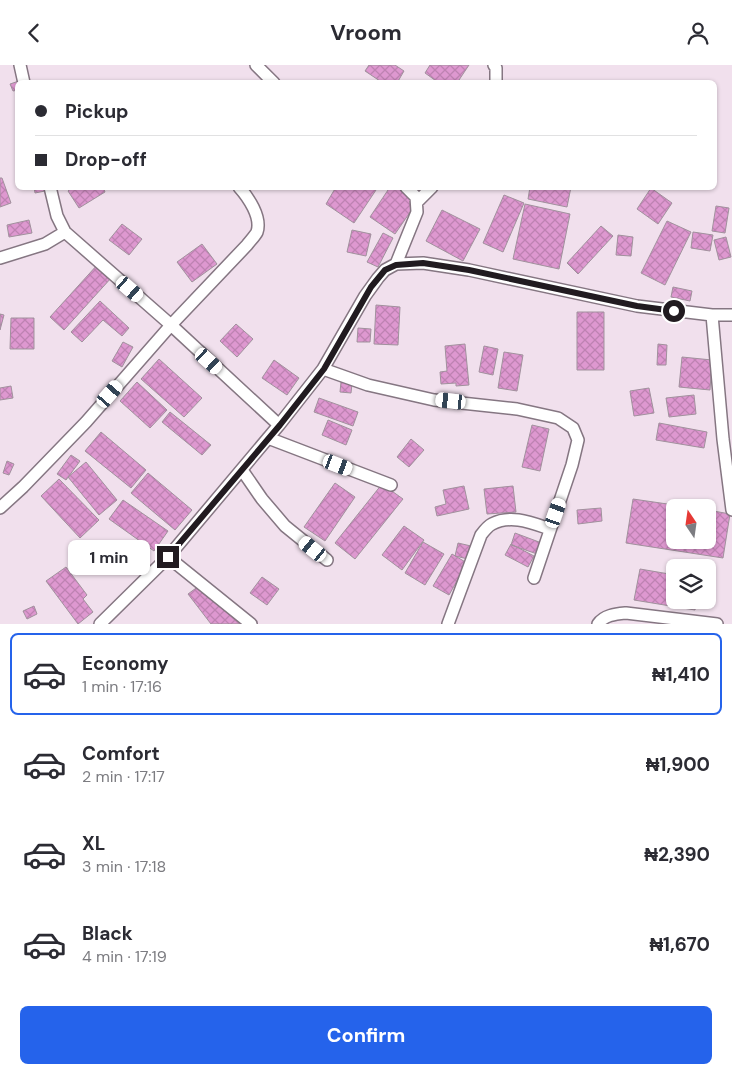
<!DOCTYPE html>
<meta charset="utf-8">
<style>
:root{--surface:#fff;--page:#f7f7f7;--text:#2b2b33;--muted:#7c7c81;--line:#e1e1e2;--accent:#2563eb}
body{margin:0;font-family:"DM Sans",sans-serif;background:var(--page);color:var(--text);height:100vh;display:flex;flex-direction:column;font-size:19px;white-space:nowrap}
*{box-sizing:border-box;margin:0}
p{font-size:16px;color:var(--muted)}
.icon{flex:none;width:28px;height:28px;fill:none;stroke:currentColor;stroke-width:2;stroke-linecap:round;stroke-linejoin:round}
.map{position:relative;height:559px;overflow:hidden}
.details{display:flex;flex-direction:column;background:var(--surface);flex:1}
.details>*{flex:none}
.guide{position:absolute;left:15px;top:15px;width:702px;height:110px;border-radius:8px;box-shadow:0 1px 4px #0004;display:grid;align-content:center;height:110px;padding:0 20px;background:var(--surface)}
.needle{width:32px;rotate:347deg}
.tools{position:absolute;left:666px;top:434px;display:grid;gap:10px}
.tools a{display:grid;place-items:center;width:50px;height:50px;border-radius:8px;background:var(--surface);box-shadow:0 1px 4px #0004;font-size:25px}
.end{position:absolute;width:22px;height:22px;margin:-11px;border:6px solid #211b20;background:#fff;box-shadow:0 0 0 2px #fff}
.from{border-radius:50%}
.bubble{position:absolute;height:35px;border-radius:8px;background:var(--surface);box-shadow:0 1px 4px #0004;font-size:16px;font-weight:700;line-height:35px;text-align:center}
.car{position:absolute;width:15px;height:30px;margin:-15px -8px;border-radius:6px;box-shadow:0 0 4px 1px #0007;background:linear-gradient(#fff 24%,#345 0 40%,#fff 0 76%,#345 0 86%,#fff 0)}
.guide b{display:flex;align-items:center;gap:18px;height:48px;font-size:19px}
.guide b+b{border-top:1px solid var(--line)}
.guide i{width:12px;height:12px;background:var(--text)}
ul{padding:9px 0 0;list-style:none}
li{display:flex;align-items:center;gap:15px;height:82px;margin:0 10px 8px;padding:0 10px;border:2px solid transparent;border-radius:8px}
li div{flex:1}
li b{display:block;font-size:19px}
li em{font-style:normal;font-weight:700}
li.active{border-color:var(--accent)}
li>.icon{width:45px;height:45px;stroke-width:1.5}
.action{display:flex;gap:10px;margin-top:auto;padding:10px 20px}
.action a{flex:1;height:58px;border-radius:8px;background:var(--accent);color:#fff;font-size:20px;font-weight:700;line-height:58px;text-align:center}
header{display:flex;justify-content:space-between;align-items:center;height:65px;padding:0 20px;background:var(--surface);font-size:22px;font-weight:700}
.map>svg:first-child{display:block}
</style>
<header><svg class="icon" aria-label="back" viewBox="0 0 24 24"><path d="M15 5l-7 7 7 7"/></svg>Vroom<svg class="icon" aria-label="person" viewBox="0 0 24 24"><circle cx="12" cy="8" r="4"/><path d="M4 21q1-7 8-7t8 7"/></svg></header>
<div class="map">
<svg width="732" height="559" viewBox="0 0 732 559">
<defs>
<pattern id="building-cross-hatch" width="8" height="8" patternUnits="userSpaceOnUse" patternTransform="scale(1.25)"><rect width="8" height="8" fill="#de98d0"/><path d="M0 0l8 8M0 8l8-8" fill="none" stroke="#be82b2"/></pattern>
</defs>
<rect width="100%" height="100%" fill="#f1e0ed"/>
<path fill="url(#building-cross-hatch)" stroke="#a1919d" d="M369,0H395L404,6L397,18H383L365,6Z
M430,0H469L457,18H439L425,8Z
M19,16L20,18H18V25L13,26L10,19Z
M0,113H2L11,138L0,142Z
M34,122H45V126L35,128Z
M73,122H103L105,127L79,143L68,126Z
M336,122H378L354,158L326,139Z
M390,122H411L422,130L395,169L370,152Z
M530,122H571L567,142L528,134Z
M651,123L672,138L658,159L637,144Z
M504,130L524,138L503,187L483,178Z
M525,139L570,149L559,204L513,194Z
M716,141L729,143L725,168L712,166Z
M442,145L480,164L463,196L426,176Z
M29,155L32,168L9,172L7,160Z
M667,156L691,167L665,220L641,208Z
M122,159L142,174L129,190L109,175Z
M601,161L613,171L578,209L567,198Z
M352,165L371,169L366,191L347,187Z
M693,167L713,170L710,186L691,183Z
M383,168L393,173L378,202L367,197Z
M618,170L633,172L631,191L616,190Z
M726,172L731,192L719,195L714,175Z
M202,179L217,199L192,217L177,197Z
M98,199L112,212L64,265L50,252Z
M673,222L692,226L690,236L671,232Z
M100,236L129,263L122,271L103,255L82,277L71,267Z
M376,240L400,242L398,280L374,279Z
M577,247H604V305H577Z
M0,249L4,250L0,265Z
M11,253H34V284H10Z
M236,259L253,274L237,292L220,276Z
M358,263L371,264L370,277H357Z
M123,277L133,282L122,302L112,296Z
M465,279L469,320L456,321V318L441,319L440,307L447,306L445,281Z
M658,279L667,280L666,300H657Z
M484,281L498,284L493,310L479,307Z
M504,287L523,290L517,326L498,323Z
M682,292L712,295L710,325L679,322Z
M159,294L202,333L184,352L141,314Z
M274,295L299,313L287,330L262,313Z
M137,317L167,345L150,363L120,336Z
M341,317L352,319L351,328L340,327Z
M11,321L13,333L0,335V323Z
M649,323L654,348L634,351L630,326Z
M694,330L696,349L669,352L666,333Z
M319,333L358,347L353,361L314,347Z
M170,347L211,380L202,390L162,357Z
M328,355L352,365L346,380L322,370Z
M659,358L707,367L704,383L656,375Z
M532,360L549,364L540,406L522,402Z
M101,367L146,405L131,423L85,386Z
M411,374L424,385L409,402L397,392Z
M71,390L80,396L66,415L57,409Z
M7,396L14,399L9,410L3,408Z
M86,397L117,435L99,450L68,412Z
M148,408L192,445L175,465L131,428Z
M59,414L99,455L80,473L41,431Z
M335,418L355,432L325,476L304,462Z
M382,419L403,434L355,494L335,478Z
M464,421L469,444L437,451L435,442L446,439L443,425Z
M513,421L516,447L487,449L484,424Z
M633,434L688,442H675V475H708V445L730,449L723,493L626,478Z
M123,435L168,466L154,486L109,454Z
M601,443L602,456L578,459L577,445Z
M404,461L424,475L402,505L382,490Z
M515,468L547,480L543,491L511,480Z
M423,477L444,489L425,520L405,508Z
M458,478L471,481L468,494L455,491Z
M511,479L534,491L528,502L505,490Z
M452,489L467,498L449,530L433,521Z
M66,502L87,530L83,534L93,547L78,559L46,516Z
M640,504L675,510V535H697L695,545L634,535Z
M262,512L279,524L267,540L250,528Z
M207,515L242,559H211L188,529Z
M34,541L37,549L27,554L23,546Z"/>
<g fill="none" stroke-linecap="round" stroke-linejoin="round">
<defs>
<path id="street" d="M20,0L24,18
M256,0L274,18
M494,0L496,3V18
M50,122L57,151L65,167L171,260L279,360
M417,137L432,122
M0,193L45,179L65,167
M396,199L417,147L416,132L406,122
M712,250L723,374L732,445
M323,304L368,320L434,335L517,344L558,353L573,363L578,375L572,400L534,513
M268,373L391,420
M242,405L262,434L285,461L327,495
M0,443L23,422L86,357L171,260L247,180C250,176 255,171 257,167C262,152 248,132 239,122
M168,492L251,559
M100,559L168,492L279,360L323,304L365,231L378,213L385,205L396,199L423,198L469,205L637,241L712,250H732
M448,559L481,470C484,466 488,461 492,459C511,449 532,458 550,464
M598,559C604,550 616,549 626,548L717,559"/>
</defs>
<use href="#street" stroke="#857682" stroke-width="14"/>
<use href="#street" stroke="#fff" stroke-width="11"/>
</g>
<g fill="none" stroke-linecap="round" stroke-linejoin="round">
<path stroke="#211b20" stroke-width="6" d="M168,492L280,360L324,304L371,222L385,205L396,200L423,198L469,205L637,241L674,246"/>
</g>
</svg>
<div class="tools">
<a><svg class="needle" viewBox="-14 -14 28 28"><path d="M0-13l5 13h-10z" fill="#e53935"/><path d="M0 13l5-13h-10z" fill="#7c7c81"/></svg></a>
<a><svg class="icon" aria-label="layers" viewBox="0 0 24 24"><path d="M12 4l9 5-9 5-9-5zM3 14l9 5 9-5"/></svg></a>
</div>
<i class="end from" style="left:674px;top:246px"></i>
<i class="end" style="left:168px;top:492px"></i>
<div class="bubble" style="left:68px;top:475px;width:82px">1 min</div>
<i class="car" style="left:130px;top:224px;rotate:131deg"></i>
<i class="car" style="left:209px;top:296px;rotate:132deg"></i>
<i class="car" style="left:110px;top:329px;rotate:41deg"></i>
<i class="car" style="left:451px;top:336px;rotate:276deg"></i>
<i class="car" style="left:338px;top:400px;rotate:111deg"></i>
<i class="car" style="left:556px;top:448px;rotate:19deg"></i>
<i class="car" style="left:313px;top:484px;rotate:309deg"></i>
<div class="guide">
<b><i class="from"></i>Pickup</b>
<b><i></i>Drop-off</b>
</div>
</div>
<section class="details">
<ul>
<li class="active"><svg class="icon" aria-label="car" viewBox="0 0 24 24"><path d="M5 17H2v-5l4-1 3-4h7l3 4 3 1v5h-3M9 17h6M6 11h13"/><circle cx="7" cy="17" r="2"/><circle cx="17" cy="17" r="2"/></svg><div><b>Economy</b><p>1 min · 17:16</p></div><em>₦1,410</em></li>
<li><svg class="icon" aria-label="car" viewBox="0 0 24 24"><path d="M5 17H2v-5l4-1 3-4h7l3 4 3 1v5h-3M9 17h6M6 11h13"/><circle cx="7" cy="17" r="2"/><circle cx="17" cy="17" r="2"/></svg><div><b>Comfort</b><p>2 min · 17:17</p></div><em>₦1,900</em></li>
<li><svg class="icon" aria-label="car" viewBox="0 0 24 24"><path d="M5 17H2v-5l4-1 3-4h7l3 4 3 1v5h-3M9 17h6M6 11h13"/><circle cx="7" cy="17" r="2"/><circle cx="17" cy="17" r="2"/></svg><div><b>XL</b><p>3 min · 17:18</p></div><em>₦2,390</em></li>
<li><svg class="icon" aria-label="car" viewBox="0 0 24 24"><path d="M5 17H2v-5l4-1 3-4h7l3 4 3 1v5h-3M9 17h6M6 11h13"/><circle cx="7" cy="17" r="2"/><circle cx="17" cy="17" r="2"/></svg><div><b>Black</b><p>4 min · 17:19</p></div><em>₦1,670</em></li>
</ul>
<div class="action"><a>Confirm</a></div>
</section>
